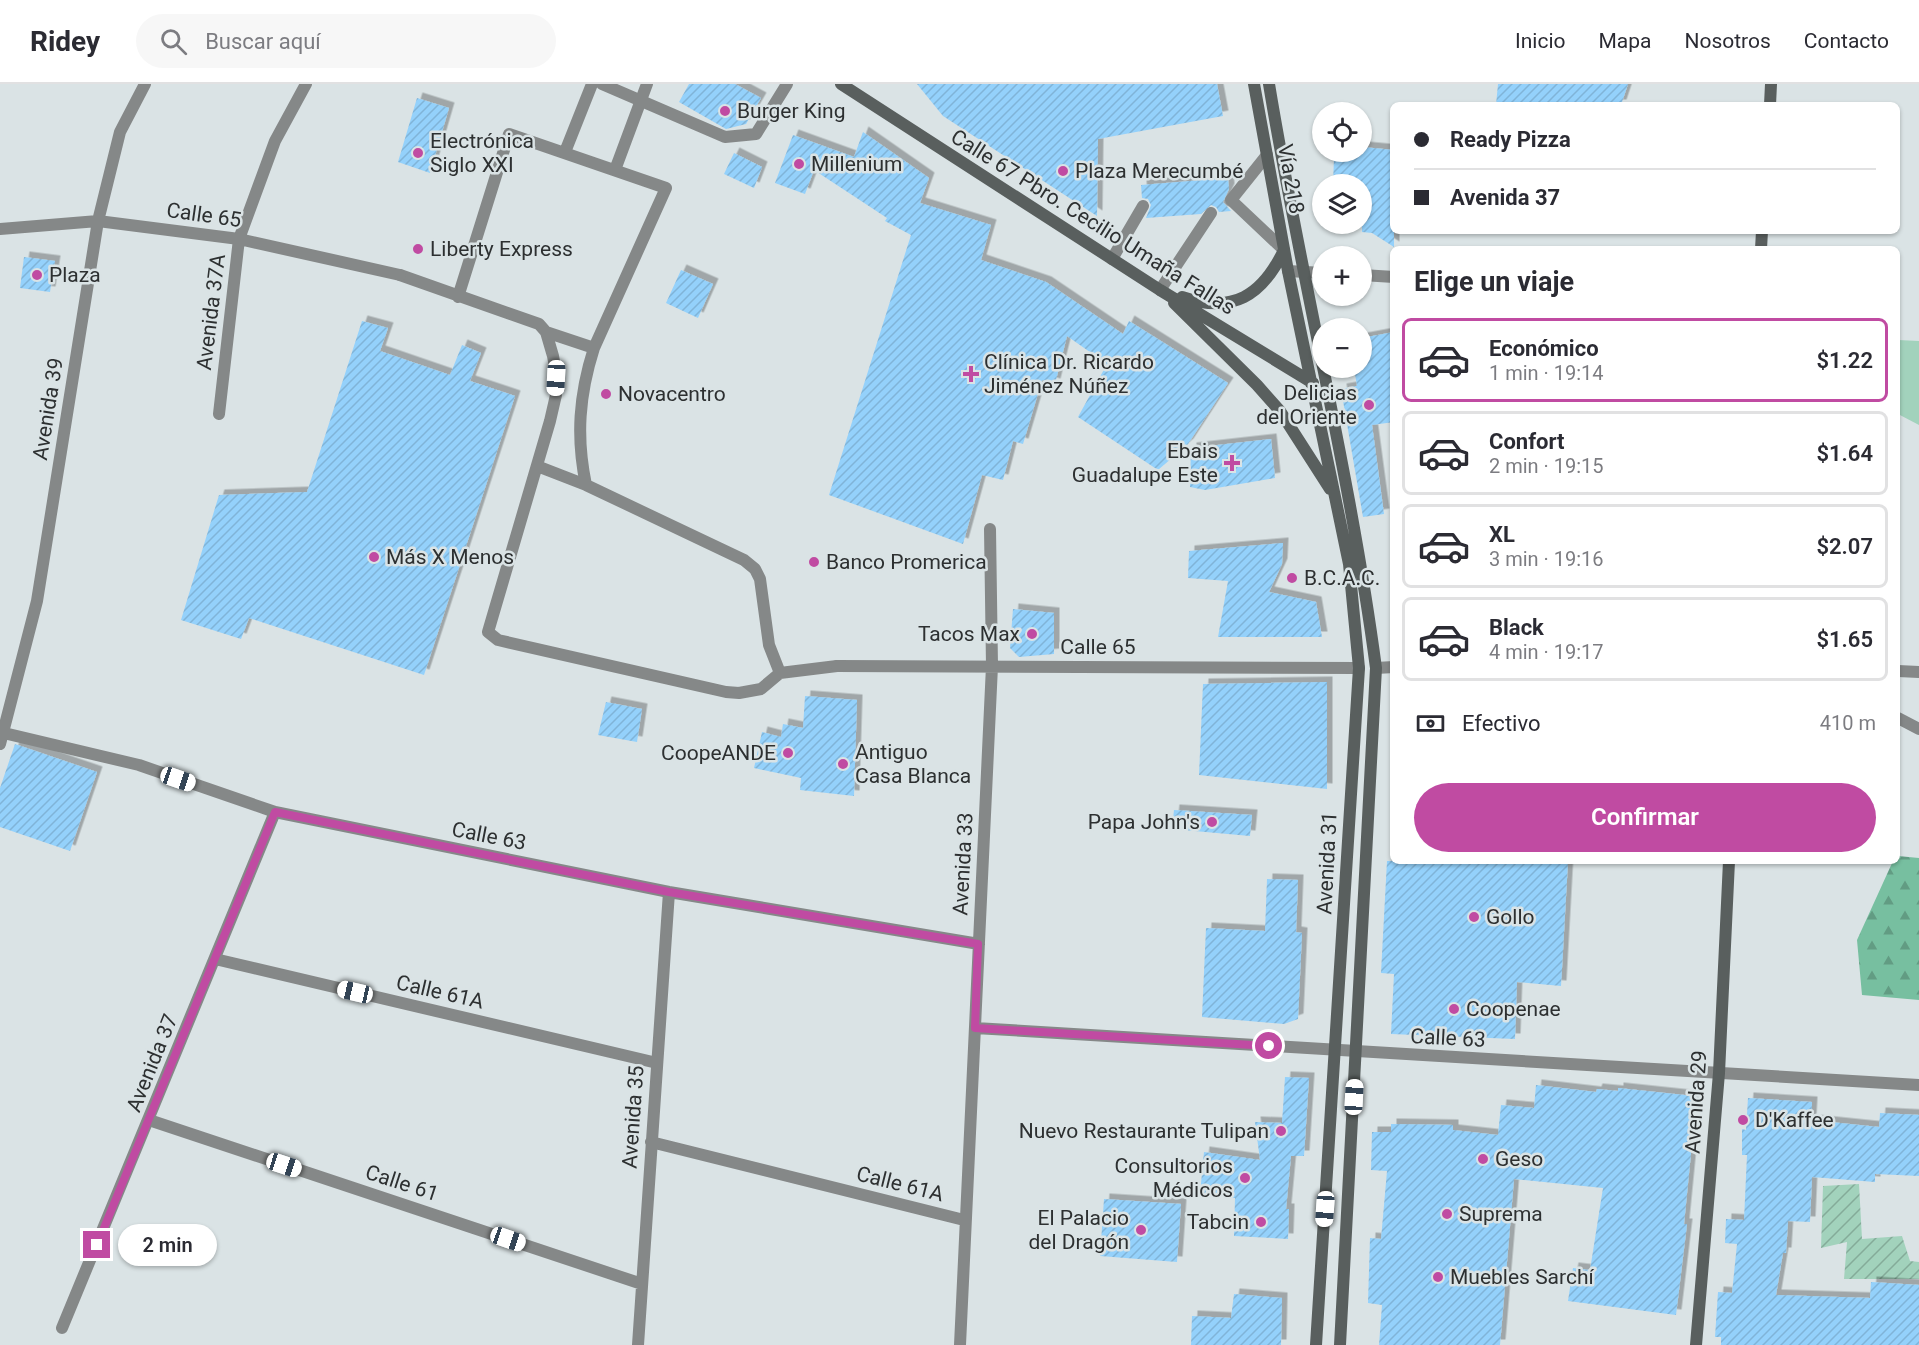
<!DOCTYPE html>
<html lang="es">
<meta charset="utf-8">
<style>
:root{--surface:#fff;--page:#f7f7f7;--text:#2b2b33;--muted:#7c7c81;--line:#e1e1e2;--accent:#c04ba2}
body{margin:0;font-family:Roboto,sans-serif;background:var(--page);color:var(--text);height:100vh;display:flex;flex-direction:column;font-size:22px;white-space:nowrap}
*{box-sizing:border-box;margin:0}
p{font-size:20px;color:var(--muted)}
.icon{flex:none;width:33px;height:33px;fill:none;stroke:currentColor;stroke-width:2;stroke-linecap:round;stroke-linejoin:round}
.map{position:relative;flex:1;overflow:hidden}
.details{position:absolute;left:1390px;top:162px;width:510px;height:618px;display:flex;flex-direction:column;background:var(--surface);border-radius:9px;box-shadow:0 2px 4px #0004}
.details>*{flex:none}
.top-card{position:absolute;left:1390px;top:18px;width:510px;height:132px;border-radius:9px;box-shadow:0 2px 4px #0004;display:grid;align-content:center;height:132px;padding:0 24px;background:var(--surface)}
.buttons{position:absolute;left:1312px;top:18px;display:grid;gap:12px}
.buttons a{display:grid;place-items:center;width:60px;height:60px;border-radius:50%;background:var(--surface);box-shadow:0 2px 4px #0004;font-size:30px}
.end{position:absolute;width:27px;height:27px;margin:-14px;border:8px solid #c04ba2;background:#fff;box-shadow:0 0 0 3px #fff}
.from{border-radius:50%}
.bubble{position:absolute;height:42px;border-radius:21px;background:var(--surface);box-shadow:0 2px 4px #0004;font-size:20px;font-weight:600;line-height:42px;text-align:center}
.car{position:absolute;width:18px;height:36px;margin:-18px -9px;border-radius:8px;box-shadow:0 0 4px 2px #0007;background:linear-gradient(#fff 24%,#345 0 40%,#fff 0 76%,#345 0 86%,#fff 0)}
.top-card b{display:flex;align-items:center;gap:21px;height:57px;font-size:22px}
.top-card b+b{border-top:2px solid var(--line)}
.top-card i{width:15px;height:15px;background:var(--text)}
ul{padding:0;list-style:none}
li{display:flex;align-items:center;gap:18px;height:84px;margin:0 12px 9px;padding:0 12px;border:3px solid var(--line);border-radius:9px}
li div{flex:1}
li b{display:block;font-size:22px}
li em{font-style:normal;font-weight:600}
li.on{border-color:var(--accent)}
li>.icon{width:54px;height:54px;stroke-width:1.5}
h2{padding:0 24px;font-size:27px;line-height:72px}
.pay{display:flex;align-items:center;gap:15px;height:66px;padding:0 24px;font-size:22px}
.pay p{margin-inline-start:auto}
.cta{display:flex;gap:12px;margin-top:auto;padding:12px 24px}
.cta a{flex:1;height:69px;border-radius:36px;background:var(--accent);color:#fff;font-size:24px;font-weight:600;line-height:69px;text-align:center}
header{display:flex;align-items:center;gap:36px;box-sizing:border-box;height:84px;padding:0 30px;background:var(--surface);border-bottom:2px solid var(--line)}
header strong{font-size:28px}
nav{display:flex;gap:33px;margin-inline-start:auto;font-size:21px}
.search{width:420px;height:54px;background:var(--page);display:flex;align-items:center;gap:15px;box-sizing:border-box;padding:0 21px;border-radius:33px;color:var(--muted);font-size:22px}
.map>svg:first-child{display:block}
</style>
<header>
<strong>Ridey</strong>
<div class="search"><svg class="icon" aria-label="search" viewBox="0 0 24 24"><circle cx="10" cy="10" r="6"/><path d="M15 15l6 6"/></svg>Buscar aquí</div>
<nav><a>Inicio</a><a>Mapa</a><a>Nosotros</a><a>Contacto</a></nav>
</header>
<div class="map">
<svg width="1919" height="1261" viewBox="0 0 1919 1261">
<defs>
<pattern id="forest-firs" width="22" height="20" patternUnits="userSpaceOnUse" patternTransform="scale(1.5)"><rect width="22" height="20" fill="#77bfa0"/><path d="M5 1l3.5 6h-7zM16 11l3.5 6h-7z" fill="#629c83"/></pattern>
<pattern id="garden-furrows" width="10" height="10" patternUnits="userSpaceOnUse" patternTransform="scale(1.5)"><rect width="10" height="10" fill="#a2d2bc"/><path d="M-1 1l2-2M0 10L10 0M9 11l2-2" fill="none" stroke="#84ab99"/></pattern>
<pattern id="building-hatch" width="6" height="6" patternUnits="userSpaceOnUse" patternTransform="scale(1.5)"><rect width="6" height="6" fill="#94d1fb"/><path d="M-1 1l2-2M0 6l6-6M5 7l2-2" fill="none" stroke="#80b4d8"/></pattern>
<filter id="shadow"><feDropShadow dx="5.5" dy="-5.5" stdDeviation="0" flood-color="#0004"/></filter>
</defs>
<rect width="100%" height="100%" fill="#dae3e5"/>
<path fill="#a2d2bc" d="M1898,256L1919,257V341L1898,330Z"/>
<path fill="url(#forest-firs)" d="M1898,772L1919,774V916L1862,911L1857,856L1893,777H1898Z"/>
<path fill="url(#garden-furrows)" d="M1859,1100L1862,1155L1902,1152L1910,1177L1919,1178V1195H1844L1847,1158L1821,1164L1823,1102Z"/>
<path fill="url(#building-hatch)" filter="url(#shadow)" d="M689,0H735L761,14L746,40L726,45L679,18Z
M917,0H1217L1223,32L1098,55L1097,132L943,32Z
M1498,0H1628L1621,21H1496Z
M417,14L449,24L430,89L398,78Z
M863,48L929,94L920,119L991,141L981,176L1046,198L1123,250L1129,237L1228,299L1188,360L1158,386L1078,333L1107,280L1067,252L1055,300L1042,296L1023,360L1013,357L1003,396L982,391L963,460L829,411L911,151L885,137L887,134L814,86L805,110L775,99L793,51L854,73Z
M1362,63L1394,66V163L1372,149L1362,148V100H1333L1334,74L1345,75L1346,68H1362Z
M734,69L762,83L754,104L724,90Z
M1228,94L1229,105L1223,118L1231,127L1219,128L1216,123L1211,121L1201,130L1146,134L1151,121L1148,115L1142,114L1141,101Z
M24,173L55,177L50,208L20,204Z
M681,186L713,200L698,234L666,219Z
M362,237L388,244L380,267L450,291L462,261L481,269L470,297L515,312L424,591L249,534L241,555L181,536L219,411L307,408Z
M1394,248V338L1372,341L1384,430L1363,433L1341,305L1357,302L1354,284H1362V254Z
M1271,355L1275,394L1205,406L1190,403L1191,364Z
M1283,459L1282,480L1269,508L1316,518L1322,553H1218L1228,497L1188,494L1189,467Z
M1013,525L1054,529V570L1019,573L1010,564Z
M1327,598V705L1199,691L1203,600Z
M805,612L857,616L854,712L800,706L801,694L754,684L762,648L781,653L783,640L803,644Z
M606,618L642,625L637,658L598,651Z
M15,660L97,688L70,767L0,743V704Z
M1174,726L1252,731L1250,752L1172,745Z
M1387,777H1568L1561,902L1517,898L1515,955L1391,950L1394,890L1381,889Z
M1267,795L1298,796L1296,848L1302,849L1298,935L1284,940L1202,933L1206,844L1265,847Z
M1285,993L1309,994L1304,1072H1291L1286,1125H1289L1288,1155L1234,1152L1235,1114L1200,1110L1204,1068L1260,1076L1255,1038L1282,1039Z
M1536,1001L1596,1008L1597,1005L1618,1007V1004L1694,1012L1689,1059H1692L1684,1140H1687L1676,1231L1568,1217L1573,1184L1590,1186L1603,1104L1514,1095L1500,1261H1379L1382,1221L1368,1219L1370,1154L1381,1155L1387,1087L1371,1086L1372,1048H1391V1040L1453,1041V1046L1498,1051L1501,1021L1534,1024Z
M1748,1014L1812,1018L1811,1036L1879,1043L1880,1029L1919,1031V1092L1875,1090V1098L1812,1093L1810,1138L1788,1137L1786,1169H1783L1776,1211L1870,1214L1871,1198L1919,1201V1261H1721V1253H1715L1718,1208L1732,1209L1737,1160L1725,1159L1726,1135L1744,1136L1747,1071H1742V1045L1746,1046Z
M1104,1115L1181,1120L1177,1178L1100,1172Z
M1234,1210L1282,1214L1281,1261H1191L1192,1232L1231,1234Z"/>
<g fill="none" stroke-linecap="round" stroke-linejoin="round">
<path stroke="#858888" stroke-width="12" d="M602,0L725,53L756,50L787,0
M565,68L592,0
M1267,71L1231,116L1284,166
M615,86L647,0
M1112,175L1143,122
M400,191L539,240L546,248L553,272L557,294L556,311L550,337L488,548L498,556L726,608L739,609L761,605L780,589L837,582
M1160,206L1211,129
M458,213L509,50L666,104L594,264C579,311 576,353 586,401
M546,248L594,264
M537,382L586,401L744,476L755,485L760,495L769,561L780,589"/>
<path stroke="#858888" stroke-width="12" d="M0,145L98,137L239,155L400,191
M219,330L239,155L275,57L306,0
M837,582L1359,584
M1376,584L1394,583
M1898,587L1919,588
M1898,634L1919,645
M0,648L139,681L275,728L669,808L979,860
M0,660L37,517L98,137L120,48L145,0
M215,875L657,979
M975,944L1919,1001
M149,1036L642,1200
M651,1058L964,1136
M62,1244L275,728
M638,1261L669,808
M960,1261L992,582L990,445"/>
<path stroke="#858888" stroke-width="12" d="M1288,187L1323,189
M1362,191L1394,193"/>
<path stroke="#595f5e" stroke-width="12" d="M841,0L1160,206L1313,299
M1254,0L1288,187L1349,480L1359,584L1316,1261
M1269,0C1301,195 1350,388 1376,584L1340,1261
M1770,21L1771,0
M1761,165L1762,147
M1182,213C1233,230 1262,212 1284,166
M1174,219L1257,301L1280,327L1330,405
M1696,1261L1719,989L1729,777"/>
</g>
<g fill="none" stroke-linecap="round" stroke-linejoin="round">
<path stroke="#c04ba2" stroke-width="8" d="M97,1161L275,728L669,808L978,860L975,944L1269,962"/>
</g>
<g fill="#c04ba2" stroke="#dae3e5" stroke-width="2">
<circle cx="725" cy="27" r="6"/>
<circle cx="418" cy="69" r="6"/>
<circle cx="799" cy="80" r="6"/>
<circle cx="1063" cy="87" r="6"/>
<circle cx="418" cy="165" r="6"/>
<circle cx="37" cy="191" r="6"/>
<path d="M968 281h6v6h6v6h-6v6h-6v-6h-6v-6h6z"/>
<circle cx="606" cy="310" r="6"/>
<circle cx="1369" cy="321" r="6"/>
<path d="M1229 370h6v6h6v6h-6v6h-6v-6h-6v-6h6z"/>
<circle cx="374" cy="473" r="6"/>
<circle cx="814" cy="478" r="6"/>
<circle cx="1292" cy="494" r="6"/>
<circle cx="1032" cy="550" r="6"/>
<circle cx="788" cy="669" r="6"/>
<circle cx="843" cy="680" r="6"/>
<circle cx="1212" cy="738" r="6"/>
<circle cx="1474" cy="833" r="6"/>
<circle cx="1454" cy="925" r="6"/>
<circle cx="1743" cy="1036" r="6"/>
<circle cx="1281" cy="1047" r="6"/>
<circle cx="1483" cy="1075" r="6"/>
<circle cx="1245" cy="1094" r="6"/>
<circle cx="1447" cy="1130" r="6"/>
<circle cx="1261" cy="1138" r="6"/>
<circle cx="1141" cy="1146" r="6"/>
<circle cx="1438" cy="1193" r="6"/>
</g>
<g text-anchor="middle" stroke-width="5" stroke-linejoin="round" paint-order="stroke">
<g font-size="21" fill="#2d3031" stroke="#dae3e5" text-anchor="start">
<text x="737" y="34">Burger King</text>
<text x="430" y="64">Electrónica<tspan x="430" dy="24">Siglo XXI</tspan></text>
<text x="811" y="87">Millenium</text>
<text x="1075" y="94">Plaza Merecumbé</text>
<text x="430" y="172">Liberty Express</text>
<text x="49" y="198">Plaza</text>
<text x="984" y="285">Clínica Dr. Ricardo<tspan x="984" dy="24">Jiménez Núñez</tspan></text>
<text x="1357" y="316" text-anchor="end">Delicias<tspan x="1357" dy="24">del Oriente</tspan></text>
<text x="618" y="317">Novacentro</text>
<text x="1218" y="374" text-anchor="end">Ebais<tspan x="1218" dy="24">Guadalupe Este</tspan></text>
<text x="386" y="480">Más X Menos</text>
<text x="826" y="485">Banco Promerica</text>
<text x="1304" y="501">B.C.A.C.</text>
<text x="1020" y="557" text-anchor="end">Tacos Max</text>
<text x="855" y="675">Antiguo<tspan x="855" dy="24">Casa Blanca</tspan></text>
<text x="776" y="676" text-anchor="end">CoopeANDE</text>
<text x="1200" y="745" text-anchor="end">Papa John's</text>
<text x="1486" y="840">Gollo</text>
<text x="1466" y="932">Coopenae</text>
<text x="1755" y="1043">D'Kaffee</text>
<text x="1269" y="1054" text-anchor="end">Nuevo Restaurante Tulipan</text>
<text x="1495" y="1082">Geso</text>
<text x="1233" y="1089" text-anchor="end">Consultorios<tspan x="1233" dy="24">Médicos</tspan></text>
<text x="1459" y="1137">Suprema</text>
<text x="1129" y="1141" text-anchor="end">El Palacio<tspan x="1129" dy="24">del Dragón</tspan></text>
<text x="1249" y="1145" text-anchor="end">Tabcin</text>
<text x="1450" y="1200">Muebles Sarchí</text>
</g>
<g font-size="21" fill="#2d3031" stroke="#dae3e5">
<text transform="translate(1291 95) rotate(80)" y="7">Vía 218</text>
<text transform="translate(204 131) rotate(8)" y="7">Calle 65</text>
<text transform="translate(1093 138) rotate(32)" y="7">Calle 67 Pbro. Cecilio Umaña Fallas</text>
<text transform="translate(211 228) rotate(-83)" y="7">Avenida 37A</text>
<text transform="translate(48 325) rotate(-81)" y="7">Avenida 39</text>
<text x="1098" y="570">Calle 65</text>
<text transform="translate(489 752) rotate(11)" y="7">Calle 63</text>
<text transform="translate(1327 779) rotate(-87)" y="7">Avenida 31</text>
<text transform="translate(963 780) rotate(-87)" y="7">Avenida 33</text>
<text transform="translate(440 908) rotate(13)" y="7">Calle 61A</text>
<text transform="translate(1448 954) rotate(3)" y="7">Calle 63</text>
<text transform="translate(152 979) rotate(-68)" y="7">Avenida 37</text>
<text transform="translate(1696 1018) rotate(-86)" y="7">Avenida 29</text>
<text transform="translate(633 1033) rotate(-86)" y="7">Avenida 35</text>
<text transform="translate(402 1099) rotate(18)" y="7">Calle 61</text>
<text transform="translate(900 1100) rotate(14)" y="7">Calle 61A</text>
</g>
</g>
</svg>
<div class="buttons">
<a><svg class="icon" aria-label="locate" viewBox="0 0 24 24"><circle cx="12" cy="12" r="6"/><path d="M12 2v4M12 18v4M2 12h4M18 12h4"/></svg></a>
<a><svg class="icon" aria-label="layers" viewBox="0 0 24 24"><path d="M12 4l9 5-9 5-9-5zM3 14l9 5 9-5"/></svg></a>
<a>+</a>
<a>−</a>
</div>
<i class="end from" style="left:1269px;top:962px"></i>
<i class="end" style="left:97px;top:1161px"></i>
<div class="bubble" style="left:118px;top:1140px;width:99px">2 min</div>
<i class="car" style="left:556px;top:294px;rotate:183deg"></i>
<i class="car" style="left:178px;top:695px;rotate:109deg"></i>
<i class="car" style="left:355px;top:908px;rotate:283deg"></i>
<i class="car" style="left:1354px;top:1013px;rotate:3deg"></i>
<i class="car" style="left:284px;top:1081px;rotate:108deg"></i>
<i class="car" style="left:1325px;top:1125px;rotate:184deg"></i>
<i class="car" style="left:508px;top:1155px;rotate:109deg"></i>
<div class="top-card">
<b><i class="from"></i>Ready Pizza</b>
<b><i></i>Avenida 37</b>
</div>
<section class="details">
<h2>Elige un viaje</h2>
<ul>
<li class="on"><svg class="icon" aria-label="car" viewBox="0 0 24 24"><path d="M5 17H2v-5l4-1 3-4h7l3 4 3 1v5h-3M9 17h6M6 11h13"/><circle cx="7" cy="17" r="2"/><circle cx="17" cy="17" r="2"/></svg><div><b>Económico</b><p>1 min · 19:14</p></div><em>$1.22</em></li>
<li><svg class="icon" aria-label="car" viewBox="0 0 24 24"><path d="M5 17H2v-5l4-1 3-4h7l3 4 3 1v5h-3M9 17h6M6 11h13"/><circle cx="7" cy="17" r="2"/><circle cx="17" cy="17" r="2"/></svg><div><b>Confort</b><p>2 min · 19:15</p></div><em>$1.64</em></li>
<li><svg class="icon" aria-label="car" viewBox="0 0 24 24"><path d="M5 17H2v-5l4-1 3-4h7l3 4 3 1v5h-3M9 17h6M6 11h13"/><circle cx="7" cy="17" r="2"/><circle cx="17" cy="17" r="2"/></svg><div><b>XL</b><p>3 min · 19:16</p></div><em>$2.07</em></li>
<li><svg class="icon" aria-label="car" viewBox="0 0 24 24"><path d="M5 17H2v-5l4-1 3-4h7l3 4 3 1v5h-3M9 17h6M6 11h13"/><circle cx="7" cy="17" r="2"/><circle cx="17" cy="17" r="2"/></svg><div><b>Black</b><p>4 min · 19:17</p></div><em>$1.65</em></li>
</ul>
<div class="pay"><svg class="icon" aria-label="cash" viewBox="0 0 24 24"><path d="M3 7h18v10H3z"/><circle cx="12" cy="12" r="2"/></svg>Efectivo<p>410 m</p></div>
<div class="cta"><a>Confirmar</a></div>
</section>
</div>
